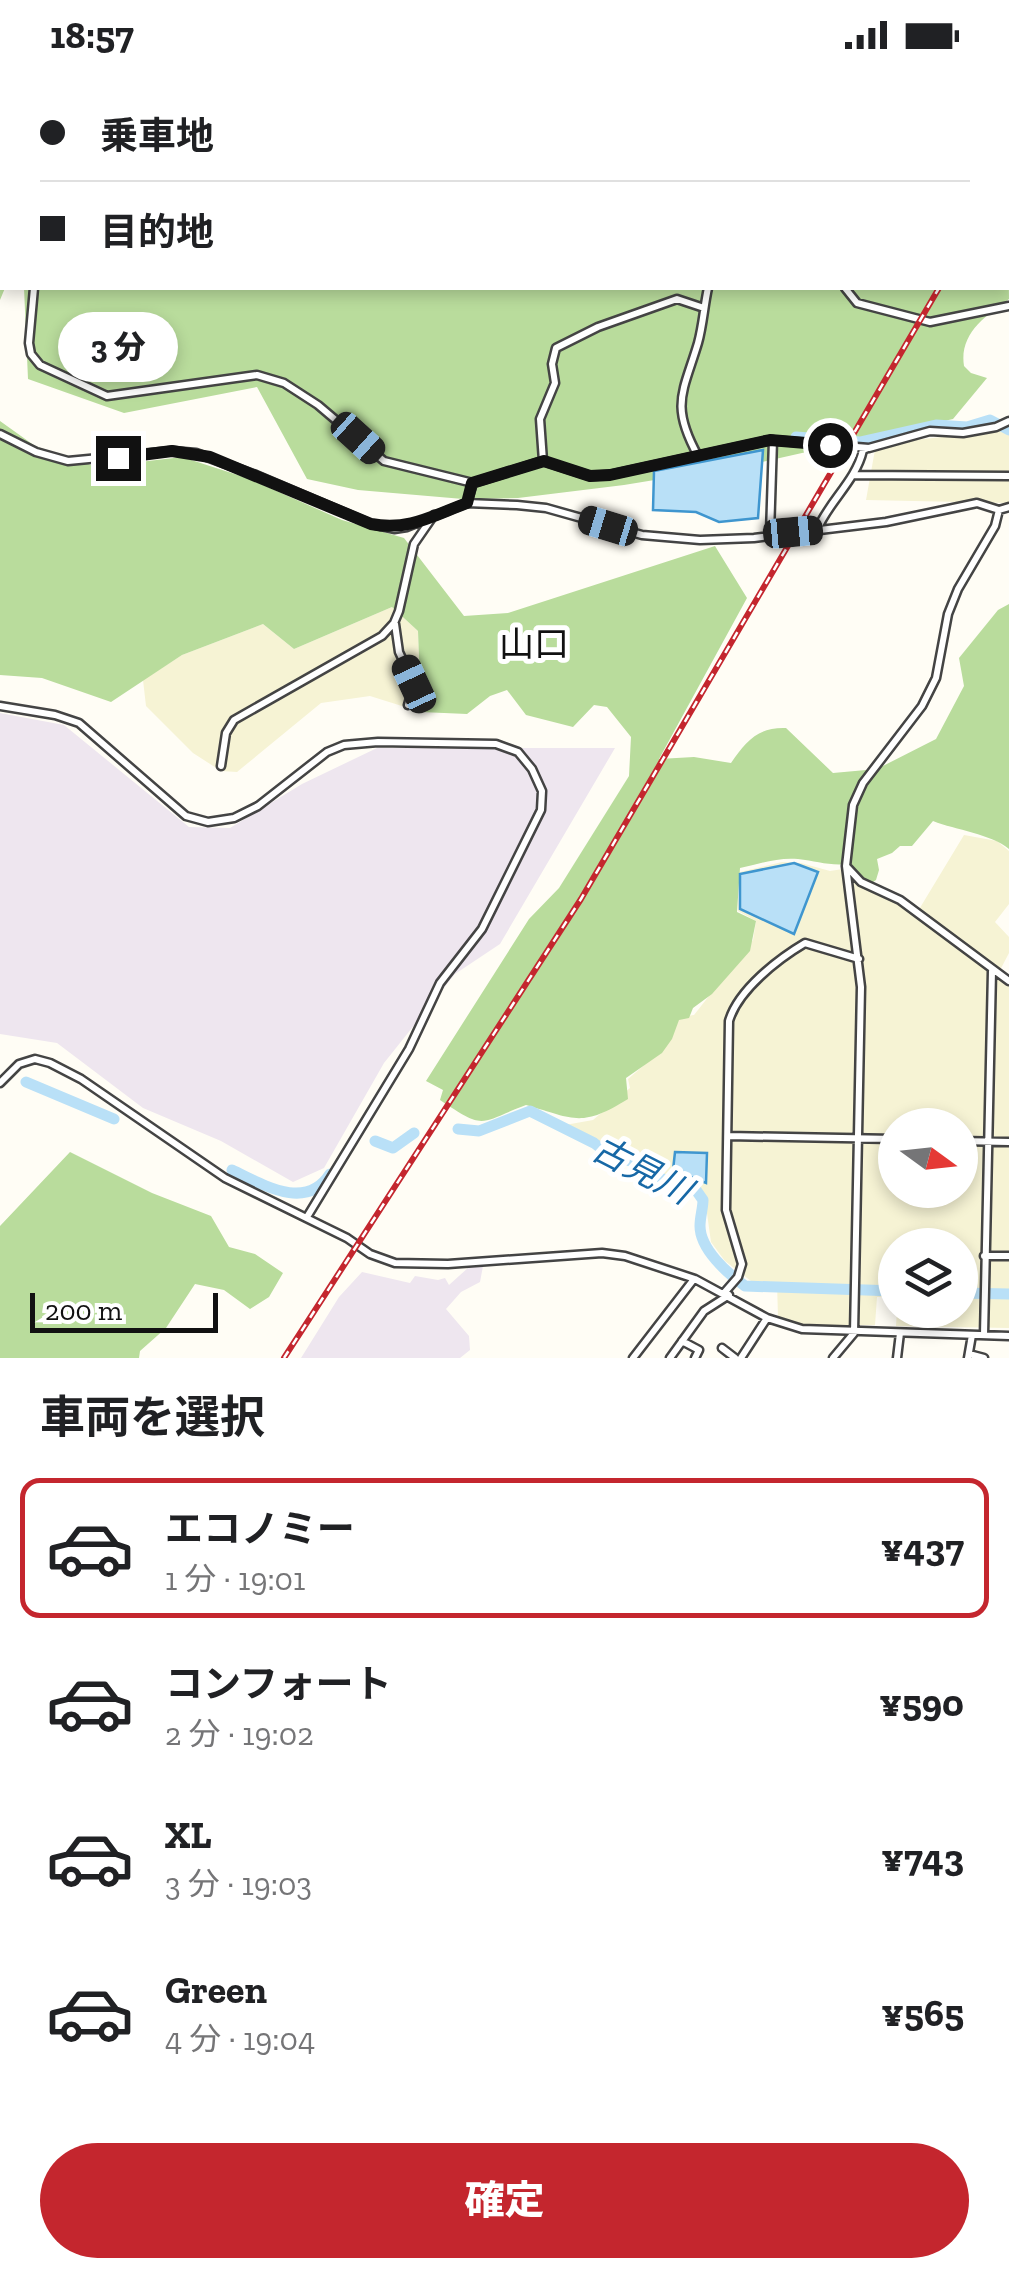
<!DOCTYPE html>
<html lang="ja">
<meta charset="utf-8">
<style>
:root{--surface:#fff;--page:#f2f2f2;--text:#202124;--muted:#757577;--line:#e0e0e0;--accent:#c4262e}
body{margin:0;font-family:"Zilla Slab","Noto Sans JP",serif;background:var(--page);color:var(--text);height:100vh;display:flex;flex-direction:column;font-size:38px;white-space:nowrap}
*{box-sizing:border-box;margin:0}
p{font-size:32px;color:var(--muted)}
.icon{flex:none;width:55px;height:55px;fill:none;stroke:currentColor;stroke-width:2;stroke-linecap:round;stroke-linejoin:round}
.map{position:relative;height:1288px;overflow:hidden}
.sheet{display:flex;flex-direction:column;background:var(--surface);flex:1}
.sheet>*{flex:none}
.top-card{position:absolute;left:0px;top:0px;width:1010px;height:220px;box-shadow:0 5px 15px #0003;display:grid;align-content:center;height:220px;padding:0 40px;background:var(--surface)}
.needle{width:65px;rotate:105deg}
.tools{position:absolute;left:878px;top:1038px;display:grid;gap:20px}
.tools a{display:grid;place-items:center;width:100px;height:100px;border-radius:50%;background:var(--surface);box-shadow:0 5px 15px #0003;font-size:50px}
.scale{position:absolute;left:30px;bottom:25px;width:188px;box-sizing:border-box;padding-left:10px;border:5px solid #111;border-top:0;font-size:28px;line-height:35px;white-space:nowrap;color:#111;-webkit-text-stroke:8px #fff;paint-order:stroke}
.end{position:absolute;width:45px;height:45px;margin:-22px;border:12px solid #111;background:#fff;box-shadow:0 0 0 5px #fff}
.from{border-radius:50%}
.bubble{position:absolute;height:70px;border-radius:35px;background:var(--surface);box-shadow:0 5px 15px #0003;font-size:32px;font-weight:800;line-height:70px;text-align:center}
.car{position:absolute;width:30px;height:60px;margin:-30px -15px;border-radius:12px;box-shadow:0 0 8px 2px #0007;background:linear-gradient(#222 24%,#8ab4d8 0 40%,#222 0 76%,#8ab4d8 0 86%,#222 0)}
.top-card b{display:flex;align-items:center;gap:35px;height:95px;font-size:38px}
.top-card b+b{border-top:2px solid var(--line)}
.top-card i{width:25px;height:25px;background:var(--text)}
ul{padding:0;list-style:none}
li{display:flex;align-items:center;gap:30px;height:140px;margin:0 20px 15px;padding:0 20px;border:5px solid transparent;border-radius:20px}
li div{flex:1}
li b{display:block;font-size:38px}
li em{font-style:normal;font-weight:800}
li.on{border-color:var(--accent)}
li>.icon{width:90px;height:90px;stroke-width:1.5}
h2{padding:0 40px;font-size:45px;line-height:120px}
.button{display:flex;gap:20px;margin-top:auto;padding:20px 40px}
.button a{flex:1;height:115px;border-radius:60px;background:var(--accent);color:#fff;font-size:40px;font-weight:800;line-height:115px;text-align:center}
.status{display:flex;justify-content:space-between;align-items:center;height:70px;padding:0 50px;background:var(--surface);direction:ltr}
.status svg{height:28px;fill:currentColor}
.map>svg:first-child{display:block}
</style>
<div class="status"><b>18:57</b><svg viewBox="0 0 49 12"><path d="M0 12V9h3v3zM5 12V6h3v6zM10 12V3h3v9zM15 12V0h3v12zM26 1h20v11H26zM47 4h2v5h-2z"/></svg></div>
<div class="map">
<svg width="1009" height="1288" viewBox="0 0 1009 1288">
<rect width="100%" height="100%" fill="#fffdf5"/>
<path fill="#eee6ef" d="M0,643L64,655L189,757L230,758L302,714L377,678H615L500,874L455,904L384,993L324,1098L293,1112L221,1071L143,1038L57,973L0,964Z
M483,1196L480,1212L461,1222L446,1239L469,1266L470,1280L460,1288H301L339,1227L362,1202L410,1213L415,1206L438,1210L445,1208L449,1215L469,1197Z"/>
<path fill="#f6f3d4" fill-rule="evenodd" d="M1009,360V433L866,430L876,374Z
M392,537L418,561L421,642L370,626L321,633L237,702L221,701L193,683L146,636L143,610L182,585L263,554L294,579Z
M964,765L997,771L1009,781V834L995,852L1009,867V883L997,906L1009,916V1258L896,1256L897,1240H960V1175H895V1227H877L875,1255H799L778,1247L777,1213L751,1211L725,1191L711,1172L705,1129L697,1118L657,1103L565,1055L593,1050L630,1018L628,1009L657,984L679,947L694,945L753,870L756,851L738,841L740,802L782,792L801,793L830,801L843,799L864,817L899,834L915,846ZM895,1055H960V1120H895Z"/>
<path fill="#b9dc9c" d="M0,0H636L2,2V218H5L0,230Z
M691,0H1009V33L1008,2H689Z
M1008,155L1009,229C985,246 959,264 964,296L971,303L987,308L953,349L758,393L624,415L518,428L463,429L358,420L307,409L257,317L124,343L28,309L24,218H1008Z
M0,351L35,376L97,397L182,387L247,408L342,450L404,468L464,546L508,543L715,476L747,528L659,689L694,687L731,693C746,671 758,657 786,658L833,703L877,699L936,669L964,616L959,588L998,540L1009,534V779C991,764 956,760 933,751L912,776H900L892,783L877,789L879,800L876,810L870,814L862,811L848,794C829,796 816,791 798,789C778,787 759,794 740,798L737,842L756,851L750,881L712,924L693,938L689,948L679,950L672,969L662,983L626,1008L628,1029C581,1058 575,1049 526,1035C478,1053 486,1061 440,1030L443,1020L426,1011L529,849L559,818L629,706L631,667L607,637L594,635L573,657L526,645L507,620L490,626L467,644L421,642L418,561L392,537L294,579L263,554L182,585L111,632L42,608L0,605Z
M70,1082L152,1123L211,1146L229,1177L255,1184L283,1203L269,1227L250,1239L224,1220L195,1214L166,1258L140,1281L139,1288H0V1156Z"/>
<path fill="#b9e0f7" stroke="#3f96cf" stroke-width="2.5" d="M763,380L758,448L719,452L696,442L653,440L654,401Z
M794,793L818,802L794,864L740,839V804Z
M675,1082L707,1083L706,1113L673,1100Z"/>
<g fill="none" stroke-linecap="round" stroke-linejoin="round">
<path stroke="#b9e0f7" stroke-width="11" d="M796,367L860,372L936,355L967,357L990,350L1009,360
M26,1012L114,1049
M458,1059L479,1061L530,1041L594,1073L611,1086L634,1092L657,1107L696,1120L703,1130C703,1138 700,1147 700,1156C700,1179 727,1203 745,1216L895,1221
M375,1071L393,1078L414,1063
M232,1100C262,1114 306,1142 330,1104
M960,1223L1009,1224"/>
<defs>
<path id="minor" d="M736,2V0
M34,218L29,273L31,284L40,295L107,326L257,305L284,313L318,335L384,391L473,413L543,391L590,406L609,405L770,370L869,378L930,361L963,363L996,357L1009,351
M845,218L857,233L930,252L1009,236
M0,364L36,382L68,391L172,381L196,383L256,405L371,454L394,459L407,457L467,433L517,435L546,438L642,465L700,470L754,468L886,452L977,433L999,440L1009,437
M698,386C670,335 683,323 698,273C703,255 704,236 708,218
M543,391L540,349L555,313L552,294L556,278L598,257L677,229L704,238
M853,405L1009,406
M467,433L473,413
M817,460C829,431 856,411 863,380L868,378
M770,464L773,370
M395,554L399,582L414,614L408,635
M0,636L55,645L79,653L186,746L208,752L234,748L258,736L327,682L344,675L378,672L496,674L518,682L532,699L542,721L541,740L482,859L440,913L409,979L307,1147
M221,696L226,663L234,650L382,566L394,553L399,541L414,474L434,445
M847,797L861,812L900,830L1009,911
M0,1013L19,994L35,989L50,993L81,1009L225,1108L347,1168L370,1184L395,1193L448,1194L602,1183L625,1186L695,1209L767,1248L802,1259L1009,1266
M728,1066L895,1069
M960,1071L1009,1072
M984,1186H1009
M724,1223L738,1207L742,1194L726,1140L729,951C738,920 778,889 805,873L859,889
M984,1265L992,901
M682,1271L699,1280L695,1288
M722,1278L735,1288
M969,1284L984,1288
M633,1288L694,1209
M670,1288L704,1241L729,1225
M741,1288L767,1248
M833,1288L854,1263L861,917L846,796L853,735L863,713L922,636L936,608L948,544L958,519L995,456L999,440
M897,1288L900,1263
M968,1288L972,1265"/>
</defs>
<use href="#minor" stroke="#444" stroke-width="11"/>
<use href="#minor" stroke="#fff" stroke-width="6"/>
<defs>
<path id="rail" d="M1008,108L1009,106
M284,1288L581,829L939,218"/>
</defs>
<use href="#rail" stroke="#c4262e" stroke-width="6"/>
<use href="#rail" stroke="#fff" stroke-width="2.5" stroke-dasharray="8" stroke-linecap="butt"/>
</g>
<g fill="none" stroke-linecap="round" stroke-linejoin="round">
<path stroke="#111" stroke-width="12" d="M118,388L172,381L210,387L371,454C409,461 432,446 467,433L472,413L544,391L590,406L610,405L770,370L830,375"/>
</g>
<g text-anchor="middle" stroke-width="10" stroke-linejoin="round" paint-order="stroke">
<g font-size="35" fill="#111" stroke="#fff">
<text x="534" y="586">山口</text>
</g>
<g font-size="35" font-style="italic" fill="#1768a6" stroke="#fff">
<text transform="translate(642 1100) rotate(27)" y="12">古見川</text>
</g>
</g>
</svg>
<div class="tools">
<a><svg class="needle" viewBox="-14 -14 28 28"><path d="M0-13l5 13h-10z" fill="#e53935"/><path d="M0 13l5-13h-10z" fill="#757577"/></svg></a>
<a><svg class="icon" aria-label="layers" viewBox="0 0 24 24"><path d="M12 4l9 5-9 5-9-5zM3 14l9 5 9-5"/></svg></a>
</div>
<div class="scale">200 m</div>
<i class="end from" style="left:830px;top:375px"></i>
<i class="end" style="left:118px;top:388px"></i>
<div class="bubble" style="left:58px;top:242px;width:120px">3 分</div>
<i class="car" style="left:358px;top:368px;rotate:132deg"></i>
<i class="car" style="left:608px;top:456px;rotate:287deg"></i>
<i class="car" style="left:793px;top:462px;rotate:85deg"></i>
<i class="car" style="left:414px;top:614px;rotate:335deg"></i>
<div class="top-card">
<b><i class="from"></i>乗車地</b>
<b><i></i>目的地</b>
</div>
</div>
<section class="sheet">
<h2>車両を選択</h2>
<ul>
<li class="on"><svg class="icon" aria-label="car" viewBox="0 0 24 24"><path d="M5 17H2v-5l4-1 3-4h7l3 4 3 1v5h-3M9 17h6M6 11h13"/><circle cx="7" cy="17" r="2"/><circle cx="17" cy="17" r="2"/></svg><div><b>エコノミー</b><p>1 分 · 19:01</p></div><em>¥437</em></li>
<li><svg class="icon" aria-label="car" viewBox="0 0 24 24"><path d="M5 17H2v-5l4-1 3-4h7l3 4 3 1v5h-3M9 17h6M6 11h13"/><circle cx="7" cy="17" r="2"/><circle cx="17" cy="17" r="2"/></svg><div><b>コンフォート</b><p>2 分 · 19:02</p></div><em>¥590</em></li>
<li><svg class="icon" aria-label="car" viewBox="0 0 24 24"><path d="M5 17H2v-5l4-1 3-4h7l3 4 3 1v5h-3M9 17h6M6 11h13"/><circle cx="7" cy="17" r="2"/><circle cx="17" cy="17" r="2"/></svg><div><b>XL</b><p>3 分 · 19:03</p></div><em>¥743</em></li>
<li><svg class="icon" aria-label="car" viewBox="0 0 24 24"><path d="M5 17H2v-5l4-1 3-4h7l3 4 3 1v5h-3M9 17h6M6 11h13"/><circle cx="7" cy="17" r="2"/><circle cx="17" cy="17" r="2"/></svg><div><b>Green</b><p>4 分 · 19:04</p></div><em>¥565</em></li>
</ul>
<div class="button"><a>確定</a></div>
</section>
